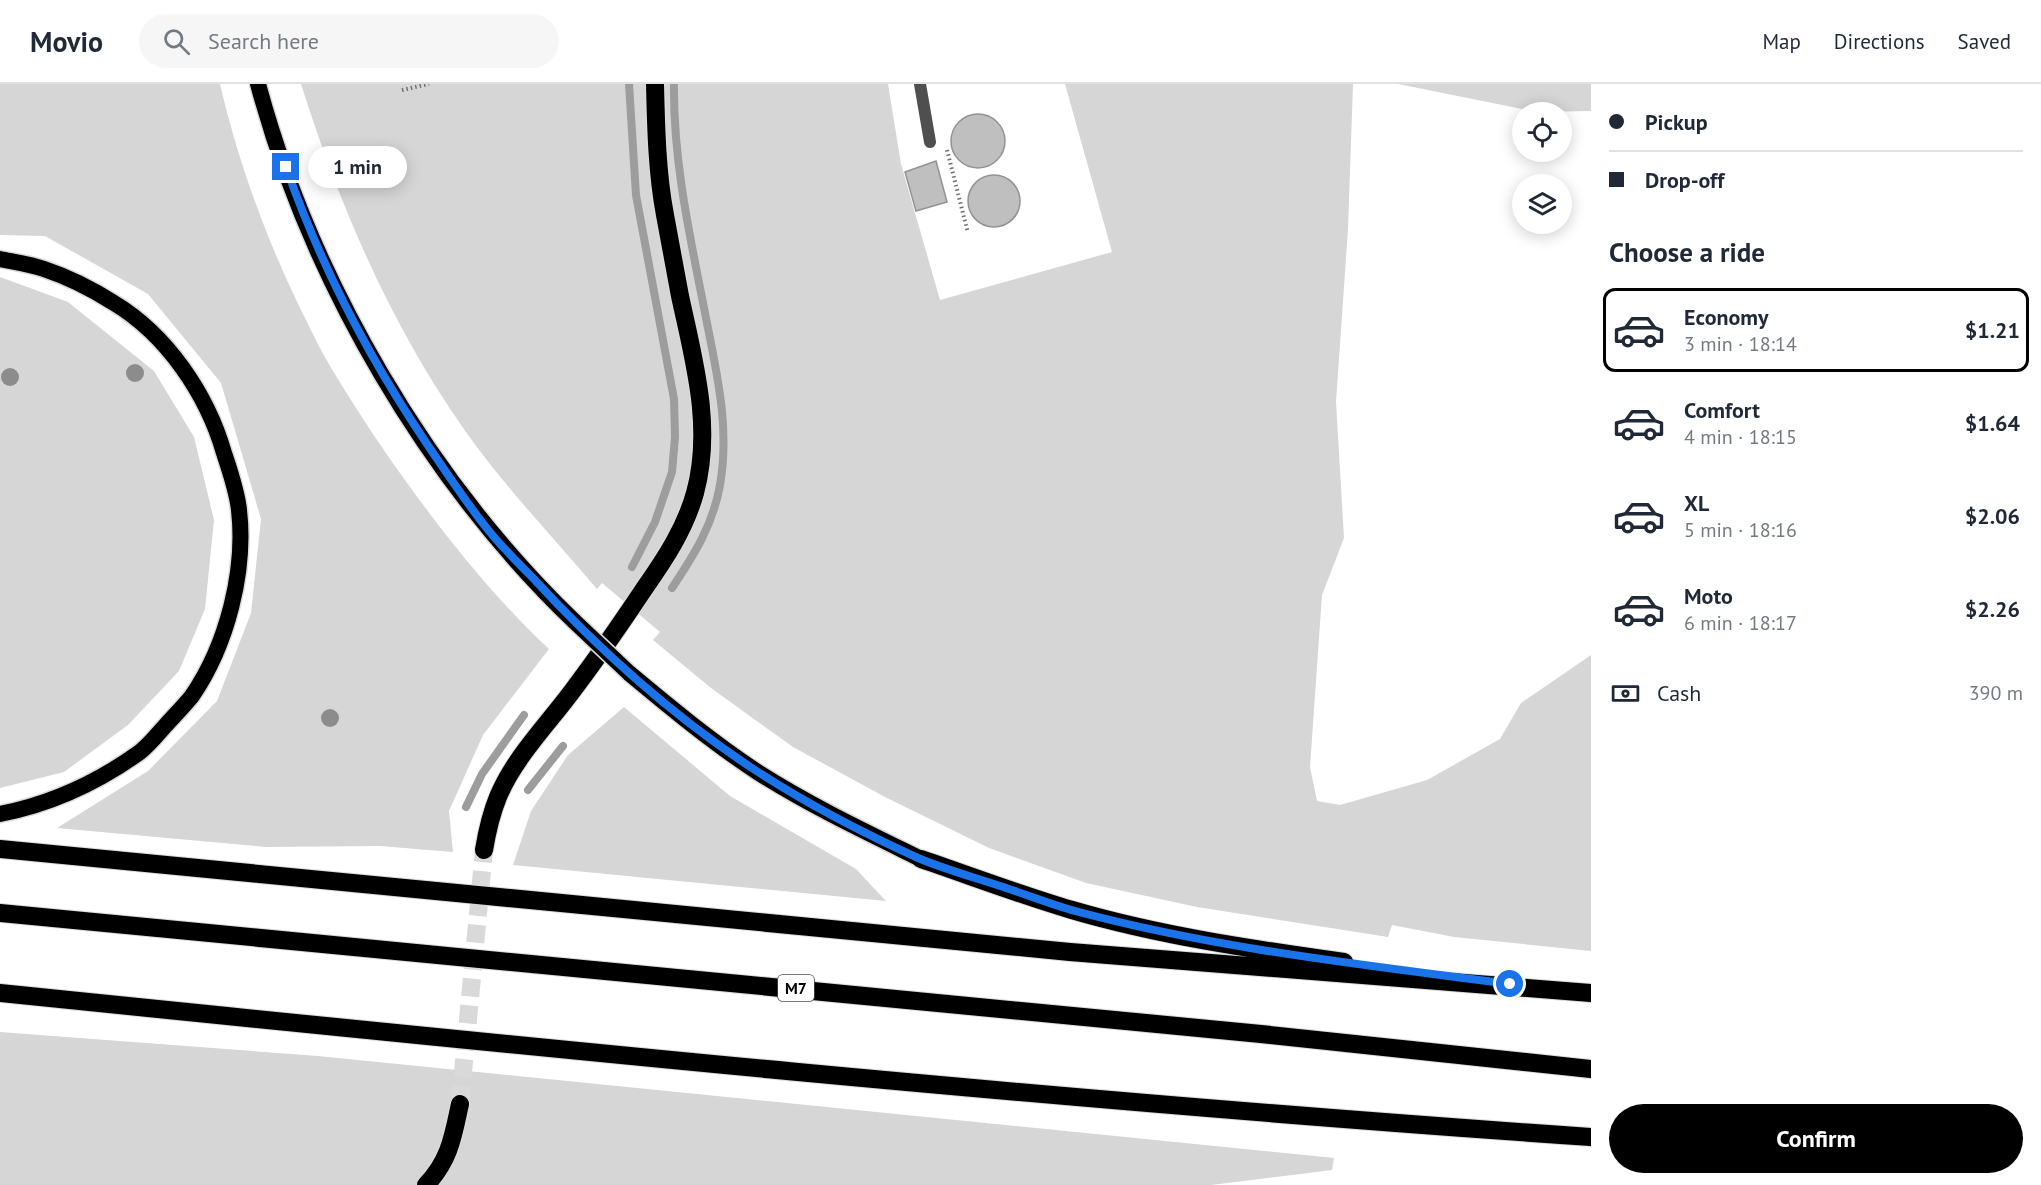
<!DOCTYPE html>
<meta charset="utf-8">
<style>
:root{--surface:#fff;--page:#f6f6f7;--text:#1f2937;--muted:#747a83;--line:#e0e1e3;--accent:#000}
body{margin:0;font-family:"PT Sans",sans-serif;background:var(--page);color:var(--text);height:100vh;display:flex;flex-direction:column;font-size:22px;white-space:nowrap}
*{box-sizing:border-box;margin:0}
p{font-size:20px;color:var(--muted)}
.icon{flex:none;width:33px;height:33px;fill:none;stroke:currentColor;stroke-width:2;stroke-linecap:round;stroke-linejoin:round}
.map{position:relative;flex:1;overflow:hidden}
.side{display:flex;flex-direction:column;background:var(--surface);width:450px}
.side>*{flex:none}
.guide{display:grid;align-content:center;height:132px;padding:0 18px;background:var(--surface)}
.tools{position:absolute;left:1512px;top:18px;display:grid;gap:12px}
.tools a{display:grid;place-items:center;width:60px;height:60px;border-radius:50%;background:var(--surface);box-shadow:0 3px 15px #0003;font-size:30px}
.end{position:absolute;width:27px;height:27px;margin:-14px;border:8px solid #1a73e8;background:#fff;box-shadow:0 0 0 3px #fff}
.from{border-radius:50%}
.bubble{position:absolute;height:42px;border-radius:21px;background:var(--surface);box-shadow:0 3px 15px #0003;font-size:20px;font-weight:700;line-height:42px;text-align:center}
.guide b{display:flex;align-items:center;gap:21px;height:57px;font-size:22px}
.guide b+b{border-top:2px solid var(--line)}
.guide i{width:15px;height:15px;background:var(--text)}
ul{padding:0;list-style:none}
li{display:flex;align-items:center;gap:18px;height:84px;margin:0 12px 9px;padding:0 6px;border:3px solid transparent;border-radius:12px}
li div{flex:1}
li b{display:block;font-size:22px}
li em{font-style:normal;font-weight:700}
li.active{border-color:var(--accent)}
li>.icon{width:54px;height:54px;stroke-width:1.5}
h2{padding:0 18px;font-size:27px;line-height:72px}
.pay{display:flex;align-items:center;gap:15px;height:66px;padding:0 18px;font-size:22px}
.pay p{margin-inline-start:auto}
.action{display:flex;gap:12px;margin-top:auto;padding:12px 18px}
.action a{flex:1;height:69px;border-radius:36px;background:var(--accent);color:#fff;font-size:24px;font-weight:700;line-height:69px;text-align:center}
header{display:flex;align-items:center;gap:36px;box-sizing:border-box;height:84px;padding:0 30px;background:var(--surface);border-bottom:2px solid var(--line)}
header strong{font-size:28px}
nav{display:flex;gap:33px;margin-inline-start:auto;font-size:21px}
.search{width:420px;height:54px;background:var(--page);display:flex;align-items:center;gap:15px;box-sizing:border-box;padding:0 21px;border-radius:33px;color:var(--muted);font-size:22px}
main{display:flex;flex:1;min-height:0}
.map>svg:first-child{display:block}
</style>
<header>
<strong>Movio</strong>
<div class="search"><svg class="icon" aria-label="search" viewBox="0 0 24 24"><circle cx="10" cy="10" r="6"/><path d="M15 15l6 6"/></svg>Search here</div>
<nav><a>Map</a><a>Directions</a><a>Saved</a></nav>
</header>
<main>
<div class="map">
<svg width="1591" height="1101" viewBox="0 0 1591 1101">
<rect width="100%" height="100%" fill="#fff"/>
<path fill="#d6d6d6" d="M0,0H220C239,81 268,160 305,234C313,250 321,267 330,282C357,327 387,372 418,414C458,468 500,519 549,565L483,651L449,727L453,768L380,762L266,763L57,744L148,687L217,617L251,529L261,435L221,299L148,210L45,152L0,151Z
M301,0H888L901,80L940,216L1112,168L1065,0H1353L1348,145L1336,318L1344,454L1322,511L1310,683L1317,717L1340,721L1427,696L1500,655L1521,619L1591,571V867L1454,853L1392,841L1388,853L1197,823L1086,799L989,764L885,713L793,663L711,604L653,556L660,548L602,499L597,505C553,453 505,403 466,348C391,242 340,123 301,0Z
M1398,0H1591V27L1537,28Z
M0,193L68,218L154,287L194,353L214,436L205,525L179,587L128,641L64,688L0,704Z
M624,623L730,712L856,785L886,817L513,781L531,727L568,671Z
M0,948L318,972L1334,1074L1332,1086L1211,1101H0Z"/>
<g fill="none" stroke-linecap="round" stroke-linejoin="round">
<path stroke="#9d9d9d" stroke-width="8" d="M629,0L636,111L674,315L675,353L672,388L655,438L632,483
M672,504C694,471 713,441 720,401C730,344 717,290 706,234C691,157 673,79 674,0
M528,706L563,662
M466,723L482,690L524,631"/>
</g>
<path fill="#bfbfbf" stroke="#939393" stroke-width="1.5" d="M951 57a27 27 0 1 1 54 0a27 27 0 1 1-54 0Z
M936,77L947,118L916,127L905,88Z
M968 117a26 26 0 1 1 52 0a26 26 0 1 1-52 0Z"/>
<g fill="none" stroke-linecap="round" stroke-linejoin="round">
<path stroke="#d9d9d9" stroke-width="18" stroke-dasharray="18 9" stroke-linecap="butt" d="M460,1020L484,766"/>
<defs>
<path id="trunk" d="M258,0C311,197 428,397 575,538
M0,175C15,178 30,180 44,185C68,193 92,205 114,219C167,251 207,310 224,369C230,387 237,407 239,426C246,487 227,561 192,612C184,622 174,632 165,642C157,651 149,661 140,668C97,699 51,720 0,730
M629,589C671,624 713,659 759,689C811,722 866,748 921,775"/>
<path id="motorway" d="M0,765L1070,868L1591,909
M484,766C487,748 491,730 498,713C515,672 550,638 576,602C600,570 622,538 644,505C665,475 685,445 695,409C713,343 694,277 680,212C675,185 670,158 665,131C657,89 656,43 655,0
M921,775C971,792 1021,811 1072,826C1161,852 1252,865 1344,878
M0,829L1261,950L1591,985
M0,909C530,963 1060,1017 1591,1053
M426,1101C450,1076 453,1052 460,1020"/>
</defs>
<use href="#trunk" stroke="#dbdbdb" stroke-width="19"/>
<use href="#motorway" stroke="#dbdbdb" stroke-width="20"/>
<path stroke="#717171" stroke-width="4" stroke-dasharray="1.5 3" stroke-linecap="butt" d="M402,6L429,0
M947,66L968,149"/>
<path stroke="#4f4f4f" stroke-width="12" d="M920,0L930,58"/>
<use href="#trunk" stroke="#000" stroke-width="16"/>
<use href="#motorway" stroke="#000" stroke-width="18"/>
<defs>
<path id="trunk-bridge" d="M575,538L629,589"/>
</defs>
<use href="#trunk-bridge" stroke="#dbdbdb" stroke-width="19" stroke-linecap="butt"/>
<use href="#trunk-bridge" stroke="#000" stroke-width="16"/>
</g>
<g fill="#8c8c8c">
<circle cx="135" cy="289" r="9"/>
<circle cx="10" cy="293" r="9"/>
<circle cx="330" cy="634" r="9"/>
</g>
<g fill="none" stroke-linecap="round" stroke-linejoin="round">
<path stroke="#1a73e8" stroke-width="8" d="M286,83C321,183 370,276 429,363C448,391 467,420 489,447C502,463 517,478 532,493C599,566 675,634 758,688C809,721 863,749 918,774C944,785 973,793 1000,802C1025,810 1050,820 1075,827C1217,865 1365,881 1510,900"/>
</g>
<g text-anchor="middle" stroke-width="4.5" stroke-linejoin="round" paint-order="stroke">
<rect fill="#fff" stroke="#4c4c4c" stroke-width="1.5" x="778" y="891" width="36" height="26" rx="4.5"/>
<g font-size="16" font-weight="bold" fill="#000">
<text x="796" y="910">M7</text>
</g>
</g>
</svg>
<div class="tools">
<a><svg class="icon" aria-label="locate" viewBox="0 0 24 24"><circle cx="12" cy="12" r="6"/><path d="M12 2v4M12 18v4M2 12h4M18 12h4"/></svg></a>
<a><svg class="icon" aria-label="layers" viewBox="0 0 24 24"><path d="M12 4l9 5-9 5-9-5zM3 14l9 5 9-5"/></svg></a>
</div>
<i class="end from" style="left:1510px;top:900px"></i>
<i class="end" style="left:286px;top:83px"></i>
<div class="bubble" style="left:308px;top:62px;width:99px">1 min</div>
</div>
<section class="side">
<div class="guide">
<b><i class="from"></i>Pickup</b>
<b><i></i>Drop-off</b>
</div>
<h2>Choose a ride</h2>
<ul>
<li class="active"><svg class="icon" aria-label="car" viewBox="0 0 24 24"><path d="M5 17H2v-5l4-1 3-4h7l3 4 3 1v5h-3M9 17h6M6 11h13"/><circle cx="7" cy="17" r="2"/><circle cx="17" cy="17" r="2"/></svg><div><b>Economy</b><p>3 min · 18:14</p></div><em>$1.21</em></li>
<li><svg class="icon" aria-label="car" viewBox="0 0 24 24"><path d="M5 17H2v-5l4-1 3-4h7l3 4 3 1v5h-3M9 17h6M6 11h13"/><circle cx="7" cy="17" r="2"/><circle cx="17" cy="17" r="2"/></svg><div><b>Comfort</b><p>4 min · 18:15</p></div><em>$1.64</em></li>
<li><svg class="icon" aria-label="car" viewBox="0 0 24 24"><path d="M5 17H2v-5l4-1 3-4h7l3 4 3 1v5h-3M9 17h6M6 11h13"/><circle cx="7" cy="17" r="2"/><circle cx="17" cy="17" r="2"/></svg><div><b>XL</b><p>5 min · 18:16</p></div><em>$2.06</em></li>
<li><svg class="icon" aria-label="car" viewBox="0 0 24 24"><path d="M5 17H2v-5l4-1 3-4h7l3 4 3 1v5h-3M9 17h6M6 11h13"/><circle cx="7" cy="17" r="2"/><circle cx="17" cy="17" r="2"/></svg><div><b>Moto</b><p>6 min · 18:17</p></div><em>$2.26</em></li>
</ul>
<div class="pay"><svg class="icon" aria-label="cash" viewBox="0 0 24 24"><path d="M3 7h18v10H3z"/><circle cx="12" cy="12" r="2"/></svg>Cash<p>390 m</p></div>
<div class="action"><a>Confirm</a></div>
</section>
</main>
